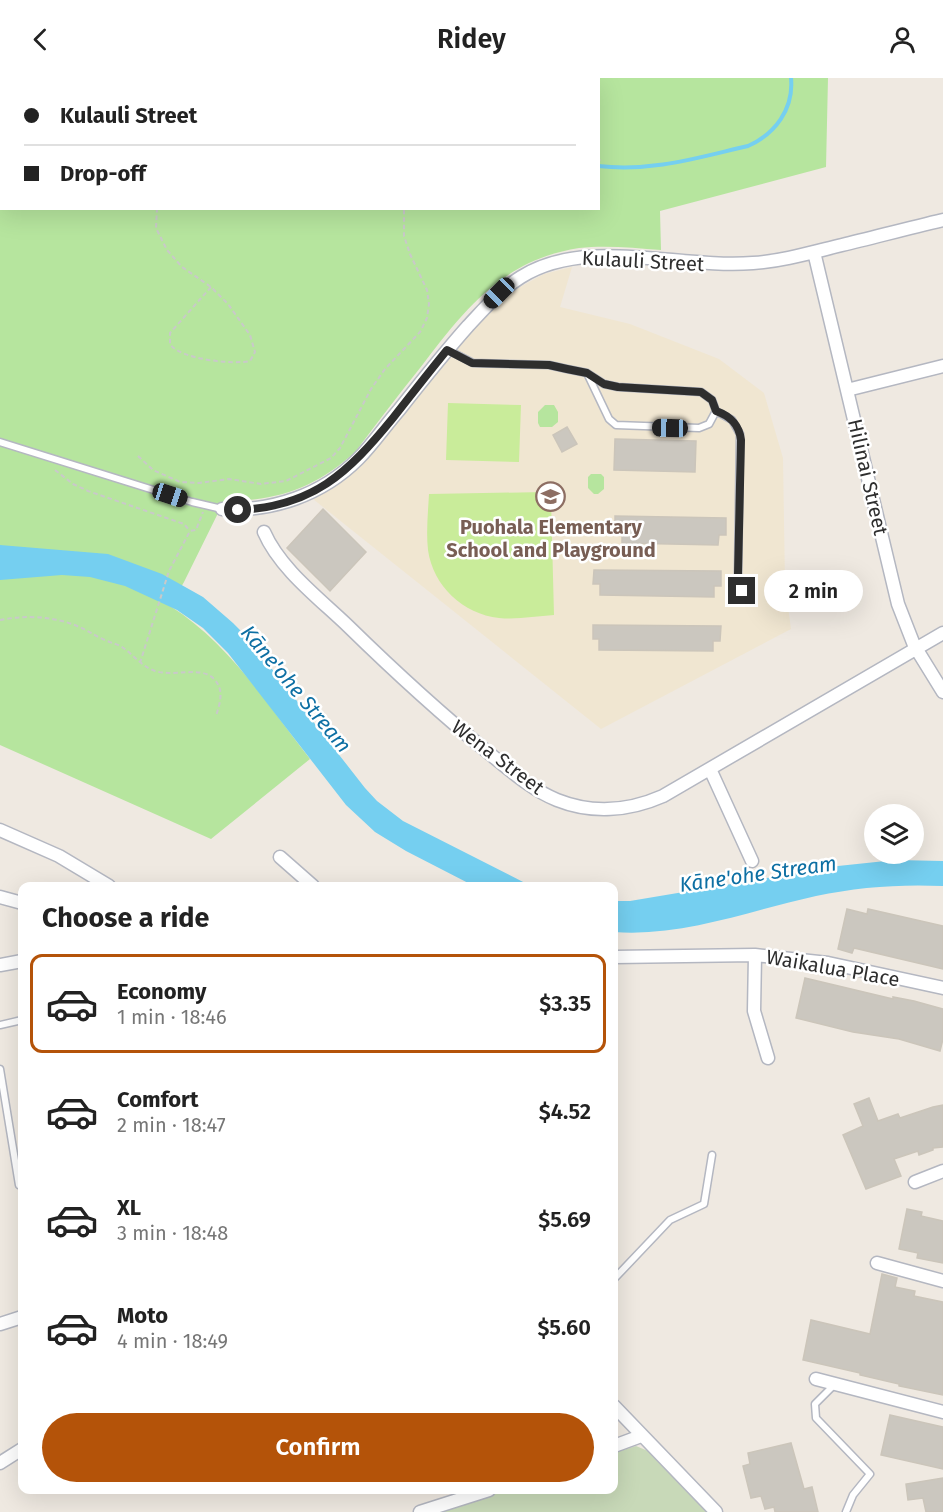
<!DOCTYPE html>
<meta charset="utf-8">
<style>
:root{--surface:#fff;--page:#f2f2f2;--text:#222;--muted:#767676;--line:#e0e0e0;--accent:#b45309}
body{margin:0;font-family:"Fira Sans",sans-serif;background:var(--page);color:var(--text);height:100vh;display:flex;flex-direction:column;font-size:22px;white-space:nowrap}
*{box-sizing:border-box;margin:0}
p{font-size:20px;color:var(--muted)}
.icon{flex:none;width:33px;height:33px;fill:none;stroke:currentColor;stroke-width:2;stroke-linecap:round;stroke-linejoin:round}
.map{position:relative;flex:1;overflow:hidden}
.panel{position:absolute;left:18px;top:804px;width:600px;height:612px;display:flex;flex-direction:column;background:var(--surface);border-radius:12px;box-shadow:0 6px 24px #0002}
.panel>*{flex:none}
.top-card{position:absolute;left:0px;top:0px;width:600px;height:132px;box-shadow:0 6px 24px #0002;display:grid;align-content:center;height:132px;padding:0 24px;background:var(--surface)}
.controls{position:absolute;left:864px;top:726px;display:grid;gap:12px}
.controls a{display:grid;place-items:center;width:60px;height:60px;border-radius:50%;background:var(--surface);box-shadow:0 6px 24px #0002;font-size:30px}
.end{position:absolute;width:27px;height:27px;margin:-14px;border:8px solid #2e2e2e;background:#fff;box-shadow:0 0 0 3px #fff}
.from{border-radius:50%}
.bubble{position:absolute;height:42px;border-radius:21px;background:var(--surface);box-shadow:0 6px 24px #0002;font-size:20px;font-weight:600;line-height:42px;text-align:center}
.car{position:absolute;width:18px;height:36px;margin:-18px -9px;border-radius:8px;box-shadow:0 0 4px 2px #0007;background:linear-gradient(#222 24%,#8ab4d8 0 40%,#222 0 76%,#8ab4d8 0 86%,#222 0)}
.top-card b{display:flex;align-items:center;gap:21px;height:57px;font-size:22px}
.top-card b+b{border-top:2px solid var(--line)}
.top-card i{width:15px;height:15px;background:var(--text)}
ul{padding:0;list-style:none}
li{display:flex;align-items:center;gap:18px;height:99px;margin:0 12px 9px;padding:0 12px;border:3px solid transparent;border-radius:12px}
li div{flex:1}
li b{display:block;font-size:22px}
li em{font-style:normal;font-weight:600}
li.on{border-color:var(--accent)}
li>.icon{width:54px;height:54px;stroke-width:1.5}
h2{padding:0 24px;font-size:27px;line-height:72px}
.action{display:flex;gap:12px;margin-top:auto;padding:12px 24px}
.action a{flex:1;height:69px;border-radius:36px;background:var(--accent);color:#fff;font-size:24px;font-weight:600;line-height:69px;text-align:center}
header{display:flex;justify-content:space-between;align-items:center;height:78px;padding:0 24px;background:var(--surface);font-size:27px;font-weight:600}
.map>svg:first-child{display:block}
</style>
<header><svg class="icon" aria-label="back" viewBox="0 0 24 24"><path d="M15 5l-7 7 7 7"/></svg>Ridey<svg class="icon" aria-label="person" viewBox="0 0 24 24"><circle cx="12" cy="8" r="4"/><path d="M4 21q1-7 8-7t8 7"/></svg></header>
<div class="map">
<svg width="943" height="1434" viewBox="0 0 943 1434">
<rect width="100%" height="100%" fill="#efe9e1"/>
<path fill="#f0e6d1" d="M572,189L560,229L630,246L719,281L764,315L783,380L785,506L791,551L601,651L313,421L335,409L364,384L488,234L507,216L544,196Z"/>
<path fill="#b6e59e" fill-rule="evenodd" d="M0,0H828L826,89L660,133L661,172C634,170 606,167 579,170C502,182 464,232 420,290C398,317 377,345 356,373C316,410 278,423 224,423L184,504L170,528C229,565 267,626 310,681L211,761L0,667ZM2,2H598V130H2Z
M545,327H554L558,334V344L552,349H540L538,345V334Z
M591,396H601L604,399V411L598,416H594L588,410V399Z"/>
<path fill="#c8d9b8" d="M636,1368L648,1373L709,1434H436L505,1412H614V1375Z"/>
<path fill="#c9ec9a" d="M448,325L521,327L519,384L446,382Z
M545,414L551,421L554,537C536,538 517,542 499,540C463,536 433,508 428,472C426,454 428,434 429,416Z"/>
<path fill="#75cff0" d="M0,467L108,476L162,496L203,519L233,545L247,559L365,710L377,723L403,743L531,808H474L406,773L375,754L346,727L228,575L203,550L177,532L125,508L90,499L62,497L0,502Z
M895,782L943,783V808C900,806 858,809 816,818C748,833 684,859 614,854V823H630L838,788Z"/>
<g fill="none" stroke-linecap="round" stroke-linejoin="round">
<path stroke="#75cff0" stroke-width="4" d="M406,0L407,2
M598,88C653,94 696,80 748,68C775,56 794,31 791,0"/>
</g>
<path fill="#cbc7bf" stroke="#cbc5ba" stroke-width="1.5" d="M567,349L577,366L562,374L553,357Z
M615,361L696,363L695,394L614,392Z
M323,431L366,474L330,513L287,470Z
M615,438L726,440V457H719L718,467L622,465V455L615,454Z
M594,492L721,493V508H714V519L600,517V506H593Z
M593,547L721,548L720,563H713V573L599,572V561H593Z
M847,831L867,836L868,831L943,848V891L854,870L852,875L838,871Z
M805,900L893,921V919L914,923L943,931V961L940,973L899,961L853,954L796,940Z
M869,1020L878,1043L898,1036L900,1040L933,1029L943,1027V1069L933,1070V1072L919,1077L918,1073L894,1081L901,1098L866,1111L843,1057L863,1048L854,1026Z
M907,1131L922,1134L921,1138L943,1143V1185L917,1180L918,1175L899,1171Z
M882,1196L897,1200L895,1209L915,1213L914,1218L943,1224V1317L899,1308V1306L860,1297V1295L803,1282L811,1242L870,1256Z
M890,1337L943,1349V1391L881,1377Z
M791,1365L804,1411L812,1409L818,1434H775L774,1429L765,1431L761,1418L751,1420L743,1388L750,1386L748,1375Z
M943,1400V1434H926L923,1420L908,1422L906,1406Z"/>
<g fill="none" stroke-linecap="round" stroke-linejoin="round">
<defs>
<path id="lane" d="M448,272L473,285L549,287L567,291L587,295L604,306L618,309L701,314L712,322L716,333L709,346L699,350L616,347L609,341L587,295
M716,333L732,342L740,356L738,497L745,519
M0,364L192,424L222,431
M0,947L22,942
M0,991L19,1107
M614,1201L670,1142L704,1126L712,1077
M835,1306L815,1326L816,1340L870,1396L853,1417L846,1434"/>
<path id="street" d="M814,174L898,526L914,567L943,614
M847,312L943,288
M222,431C272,434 322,417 358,381C373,366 385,348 399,332C421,304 444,275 468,248C485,230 500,212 521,199C586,158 679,191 753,185C783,183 813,174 842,167C875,159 909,150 943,142
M264,454C280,491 320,521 348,548C394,593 441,636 490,676C511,693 532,712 557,722C592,736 629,733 663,718L943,555
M710,691L752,783
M0,752L59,778L109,808
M280,779L313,808
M0,819L22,825
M755,877L754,933L768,980
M614,879L755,877L828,885L943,910
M0,887L22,883
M915,1104L943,1093
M877,1185L943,1203
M0,1246L22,1239
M816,1301L943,1334
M614,1328L716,1434
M614,1368L641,1358
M0,1385L22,1371
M420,1434L489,1412"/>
</defs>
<use href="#lane" stroke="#b4b7c1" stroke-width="9"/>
<use href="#street" stroke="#b4b7c1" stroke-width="15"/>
<path stroke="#c9c9c9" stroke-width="2" stroke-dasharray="4.5 3" stroke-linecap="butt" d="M540,0L541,2
M141,2L142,0
M598,74L600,81L598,86
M157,130L156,150L167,172L182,189L211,209L228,226L250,257L255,274L250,283C233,287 179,281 170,266V255L211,209
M138,378L153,392L180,404L199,405L229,401L261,406L286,403L331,380L340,370L371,311L385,291L420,254L427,240L429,226L427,212L410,176L404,158V130
M55,392L73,406L88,413L184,446L190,453
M0,542C25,537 53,538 77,548C87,552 95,558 105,562C111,565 117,566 122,569C134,577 141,588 155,593C174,599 200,588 213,600C225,611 220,625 216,638
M140,585L169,493L190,453L196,452L203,434"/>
<use href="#lane" stroke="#fff" stroke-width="6"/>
<use href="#street" stroke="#fff" stroke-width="12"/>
</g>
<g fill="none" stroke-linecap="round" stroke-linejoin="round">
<path stroke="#2e2e2e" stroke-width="8" d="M238,432C313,429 348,395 393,340C411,317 429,294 447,272L472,285L549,287L567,291L587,295L604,306L618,309L701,314L712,322L716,333C730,338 739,346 741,362L738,496L742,513"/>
</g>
<defs>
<symbol id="school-ring" viewBox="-11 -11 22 22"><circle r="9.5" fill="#fff" stroke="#8d6e63" stroke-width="1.5"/><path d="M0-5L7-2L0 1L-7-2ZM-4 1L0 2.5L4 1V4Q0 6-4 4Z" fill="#8d6e63"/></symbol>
</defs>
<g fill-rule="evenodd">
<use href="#school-ring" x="534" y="402" width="33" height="33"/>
</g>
<g text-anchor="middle" stroke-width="5" stroke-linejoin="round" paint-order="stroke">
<g font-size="20" fill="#2e2e2e" stroke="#fff">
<text transform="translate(643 183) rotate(3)" y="7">Kulauli Street</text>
<text transform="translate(868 399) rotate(77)" y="7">Hilinai Street</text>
<text transform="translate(498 679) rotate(37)" y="7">Wena Street</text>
<text transform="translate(833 890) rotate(10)" y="7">Waikalua Place</text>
</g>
<g font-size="20" font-weight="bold" fill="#785e54" stroke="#fff">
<text x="551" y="456">Puohala Elementary<tspan x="551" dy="23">School and Playground</tspan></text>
</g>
<g font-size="21" font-style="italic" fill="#0d6fa3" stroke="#fff">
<text transform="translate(296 611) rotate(50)" y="7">Kāne'ohe Stream</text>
<text transform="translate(758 796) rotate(-8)" y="7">Kāne'ohe Stream</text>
</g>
</g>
</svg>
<div class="controls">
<a><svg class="icon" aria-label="layers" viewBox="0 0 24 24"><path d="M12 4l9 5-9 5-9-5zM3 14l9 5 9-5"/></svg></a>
</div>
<i class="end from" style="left:238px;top:432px"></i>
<i class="end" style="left:742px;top:513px"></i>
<div class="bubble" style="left:764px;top:492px;width:99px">2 min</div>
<i class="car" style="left:499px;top:215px;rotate:225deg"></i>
<i class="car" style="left:670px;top:350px;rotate:271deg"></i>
<i class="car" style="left:170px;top:417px;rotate:108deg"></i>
<div class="top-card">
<b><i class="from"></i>Kulauli Street</b>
<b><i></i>Drop-off</b>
</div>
<section class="panel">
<h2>Choose a ride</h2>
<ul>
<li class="on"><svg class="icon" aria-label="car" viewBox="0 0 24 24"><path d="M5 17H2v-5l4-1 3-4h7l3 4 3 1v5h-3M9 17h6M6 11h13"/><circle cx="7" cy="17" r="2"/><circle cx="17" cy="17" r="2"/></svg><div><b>Economy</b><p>1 min · 18:46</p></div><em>$3.35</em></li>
<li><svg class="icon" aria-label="car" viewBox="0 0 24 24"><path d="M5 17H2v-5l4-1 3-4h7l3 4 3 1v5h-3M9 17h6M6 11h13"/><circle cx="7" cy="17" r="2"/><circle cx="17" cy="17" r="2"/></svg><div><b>Comfort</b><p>2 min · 18:47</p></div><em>$4.52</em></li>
<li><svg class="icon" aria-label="car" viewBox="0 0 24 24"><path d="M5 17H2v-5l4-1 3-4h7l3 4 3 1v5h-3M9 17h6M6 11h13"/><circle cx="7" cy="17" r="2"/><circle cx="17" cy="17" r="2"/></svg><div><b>XL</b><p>3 min · 18:48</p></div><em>$5.69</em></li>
<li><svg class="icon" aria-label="car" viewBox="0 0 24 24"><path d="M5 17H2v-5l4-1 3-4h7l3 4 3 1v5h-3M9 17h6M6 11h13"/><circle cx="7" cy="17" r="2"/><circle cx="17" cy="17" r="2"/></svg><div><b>Moto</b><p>4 min · 18:49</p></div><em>$5.60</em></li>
</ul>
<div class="action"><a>Confirm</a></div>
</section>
</div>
